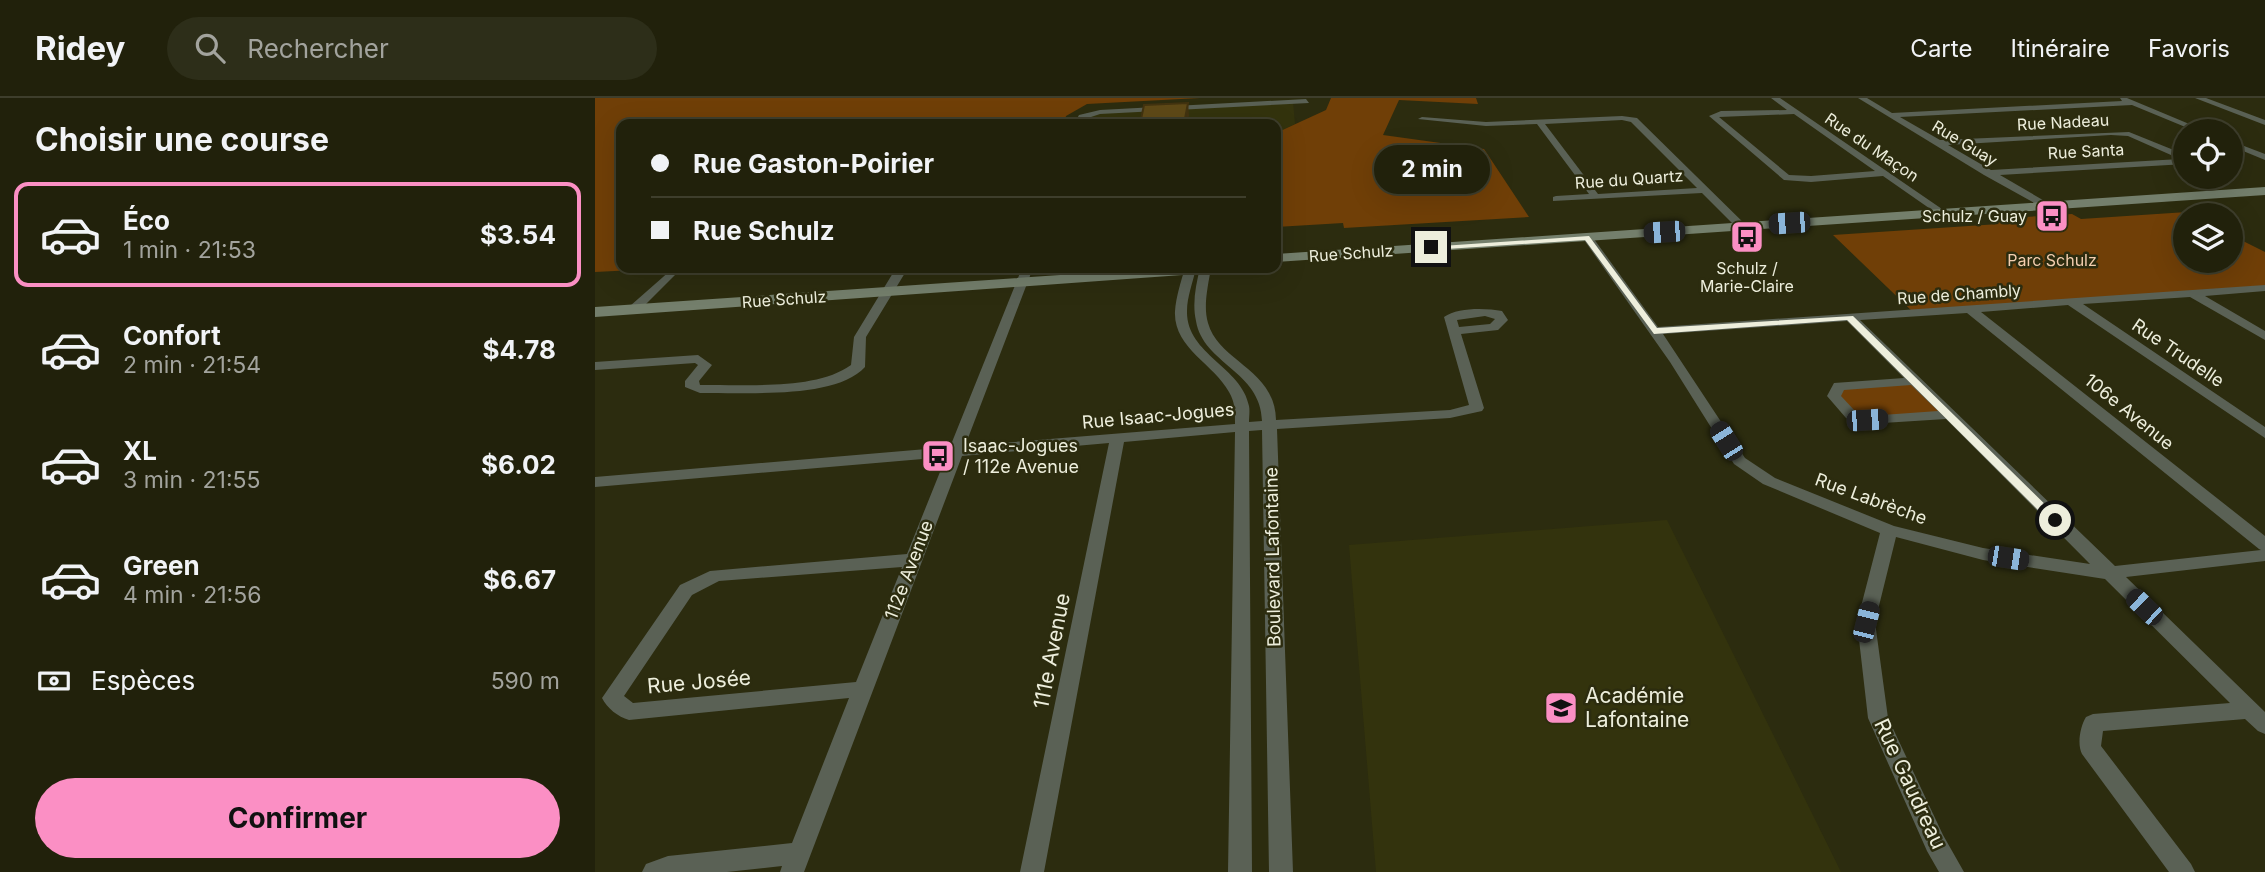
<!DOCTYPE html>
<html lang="fr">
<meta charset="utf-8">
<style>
:root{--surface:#21210b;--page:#2d2e19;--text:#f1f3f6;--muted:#a2a39d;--line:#3e3e2c;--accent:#fb8fc4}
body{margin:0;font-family:Inter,sans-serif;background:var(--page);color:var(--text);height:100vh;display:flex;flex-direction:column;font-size:26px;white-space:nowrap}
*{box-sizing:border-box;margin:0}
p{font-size:23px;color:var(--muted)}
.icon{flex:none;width:38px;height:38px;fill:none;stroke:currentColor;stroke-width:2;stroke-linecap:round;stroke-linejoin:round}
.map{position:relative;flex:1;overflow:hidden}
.drawer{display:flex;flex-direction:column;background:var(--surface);width:595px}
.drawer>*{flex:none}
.hud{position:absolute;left:21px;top:21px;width:665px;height:154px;border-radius:14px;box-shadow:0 7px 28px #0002,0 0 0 2px var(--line);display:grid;align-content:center;height:154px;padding:0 35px;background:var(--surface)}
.tools{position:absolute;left:1578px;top:21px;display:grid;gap:14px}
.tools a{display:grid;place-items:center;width:70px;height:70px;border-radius:50%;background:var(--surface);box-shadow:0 7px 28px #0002,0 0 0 2px var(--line);font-size:35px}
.end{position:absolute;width:32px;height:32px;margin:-16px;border:9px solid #edeedc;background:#111;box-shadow:0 0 0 4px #111}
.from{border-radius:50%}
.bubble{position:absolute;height:49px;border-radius:24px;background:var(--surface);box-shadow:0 7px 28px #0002,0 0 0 2px var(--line);font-size:23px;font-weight:700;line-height:49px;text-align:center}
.car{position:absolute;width:21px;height:42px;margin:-21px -10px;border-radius:9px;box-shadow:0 0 5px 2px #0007;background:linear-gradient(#222 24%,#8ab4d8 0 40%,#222 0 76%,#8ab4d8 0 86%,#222 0)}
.hud b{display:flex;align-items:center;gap:24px;height:66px;font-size:26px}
.hud b+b{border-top:2px solid var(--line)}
.hud i{width:18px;height:18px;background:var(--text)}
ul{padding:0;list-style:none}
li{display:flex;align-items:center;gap:21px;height:105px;margin:0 14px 10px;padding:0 21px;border:4px solid transparent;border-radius:14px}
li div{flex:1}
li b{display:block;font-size:26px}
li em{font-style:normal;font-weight:700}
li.selected{border-color:var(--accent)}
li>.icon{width:63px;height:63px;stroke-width:1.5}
h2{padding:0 35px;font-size:32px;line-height:84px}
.pay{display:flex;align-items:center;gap:18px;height:77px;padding:0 35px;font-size:26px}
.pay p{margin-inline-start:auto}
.button{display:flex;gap:14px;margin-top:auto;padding:14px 35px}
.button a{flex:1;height:80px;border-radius:42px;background:var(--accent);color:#111;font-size:28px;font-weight:700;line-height:80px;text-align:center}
header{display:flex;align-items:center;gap:42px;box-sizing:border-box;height:98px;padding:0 35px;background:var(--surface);border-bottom:2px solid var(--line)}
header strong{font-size:33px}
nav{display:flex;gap:38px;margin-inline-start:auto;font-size:24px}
.search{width:490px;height:63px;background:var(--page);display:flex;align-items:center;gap:18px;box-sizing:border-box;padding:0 24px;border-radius:38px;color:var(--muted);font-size:26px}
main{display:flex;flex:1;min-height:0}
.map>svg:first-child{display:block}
</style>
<header>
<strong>Ridey</strong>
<div class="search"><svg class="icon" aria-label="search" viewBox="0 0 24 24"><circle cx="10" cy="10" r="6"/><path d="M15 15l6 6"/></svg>Rechercher</div>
<nav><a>Carte</a><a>Itinéraire</a><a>Favoris</a></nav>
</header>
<main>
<section class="drawer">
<h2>Choisir une course</h2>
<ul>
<li class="selected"><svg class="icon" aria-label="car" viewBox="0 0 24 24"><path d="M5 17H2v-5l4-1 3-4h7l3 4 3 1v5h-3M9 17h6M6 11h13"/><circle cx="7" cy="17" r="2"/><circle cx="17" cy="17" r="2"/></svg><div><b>Éco</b><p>1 min · 21:53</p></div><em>$3.54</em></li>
<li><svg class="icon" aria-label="car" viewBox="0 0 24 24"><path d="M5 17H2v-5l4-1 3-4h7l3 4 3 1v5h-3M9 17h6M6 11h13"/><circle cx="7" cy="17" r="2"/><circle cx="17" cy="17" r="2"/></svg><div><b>Confort</b><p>2 min · 21:54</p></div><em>$4.78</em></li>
<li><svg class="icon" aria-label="car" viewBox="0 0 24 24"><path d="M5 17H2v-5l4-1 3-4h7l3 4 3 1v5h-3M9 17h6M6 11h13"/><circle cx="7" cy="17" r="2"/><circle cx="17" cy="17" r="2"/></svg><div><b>XL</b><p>3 min · 21:55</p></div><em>$6.02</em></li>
<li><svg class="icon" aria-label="car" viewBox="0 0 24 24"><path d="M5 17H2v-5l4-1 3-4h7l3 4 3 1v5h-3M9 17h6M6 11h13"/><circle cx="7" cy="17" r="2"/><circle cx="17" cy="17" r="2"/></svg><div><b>Green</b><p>4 min · 21:56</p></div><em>$6.67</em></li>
</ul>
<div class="pay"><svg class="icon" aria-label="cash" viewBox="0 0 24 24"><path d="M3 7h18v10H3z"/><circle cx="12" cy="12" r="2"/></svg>Espèces<p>590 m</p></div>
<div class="button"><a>Confirmer</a></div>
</section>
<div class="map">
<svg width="1670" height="774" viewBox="0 0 1670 774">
<rect width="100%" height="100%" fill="#2c2c0f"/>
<path fill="#33330d" d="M698,4L700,26L681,35V26H483L484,22L498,16Z
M1072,422L1246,774H781L754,447Z"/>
<path fill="#703f07" d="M0,0H605L492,6L471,18L469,26H26V170H79L0,174Z
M736,0H881L883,6L804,2L788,37L889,51L934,119L749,130L748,125L681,129V35L731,12Z
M1592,114L1598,117H1591V163H1636V137L1670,154V192L1320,216L1238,137L1404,126L1398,121L1477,116L1486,121Z
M1320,283L1354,317L1272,322L1239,298L1244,288Z"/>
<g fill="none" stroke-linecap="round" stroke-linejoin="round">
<path fill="#5a6155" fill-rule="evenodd" d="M1176,0H1185L1363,122L1354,124L1288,78L1216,84L1189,82L1114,18L1126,13L1192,12ZM1199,16L1280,73L1216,78L1194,77L1124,19Z
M1263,0H1272L1297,15L1527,3L1525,0H1532L1611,33H1600L1537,7L1305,19L1345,42L1534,34L1591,57V66L1405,77L1465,112L1466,114L1461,117L1389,77ZM1516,37L1533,38L1585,61L1396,72L1353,47Z
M1600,0H1611L1670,22V27Z
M711,1L714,5L505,16L490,21L487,26H479L484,17L505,12Z
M1027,18L1042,20L1158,134V138H1150L1107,95L958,103V99L961,98L994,96L942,26L891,28L823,21L827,19L891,24ZM1027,22L1036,24L1102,90L1003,96L950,26Z
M1636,43L1670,56V62L1636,48Z
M988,137H996L1063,229L1670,187V193L1610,198L1670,233V242L1595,199L1488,206L1670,329V340L1473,207L1386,214L1670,438V463L1531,479L1670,614V636L1663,633L1650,621L1508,633L1506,648L1596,766L1600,774H1574L1487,656C1482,646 1485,629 1491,619L1498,616L1635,605L1510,481L1388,462L1301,439L1280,524L1293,620L1348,737L1369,774H1344L1332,753L1273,620L1262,524L1285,435L1168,386L1139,366L1075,264L987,139ZM1372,215L1664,451L1666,452L1520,468L1265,222ZM1252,223L1309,280L1239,285L1232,298L1251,320L1272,326L1351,321L1495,466L1388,450L1299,428L1180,380L1150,360L1068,236ZM1316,287L1343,313L1273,318L1261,314L1246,298L1249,292Z
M301,170H313L271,239L270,269C240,302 148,294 105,295L90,289V283L103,267L100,265L0,272V264L103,257L117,267L104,283L105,287C150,286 220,293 256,267L259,239Z
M427,170H438L370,348L640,326C640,313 640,304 634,294C619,266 578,250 580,213C581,199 586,183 590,170H601C598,184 592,199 592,213C591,256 647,269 654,308C655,313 654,319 654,324L667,323C666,273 608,266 601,223C597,205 601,187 605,170H616C613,188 608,208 613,225C624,264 680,271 681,322L855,312L874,307L849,219C863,209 891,210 907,213L913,222L903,232L866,236L889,310L887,313L855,320L682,331L698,774H674L667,332L654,333L657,774H633L640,334L529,344L449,774H425L514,345L367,358L209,774H185L187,768L132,774H47L51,766L73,758L197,745L254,600L34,622C23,619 12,610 7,600L85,487L115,473L312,456L351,359L0,389V379L355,349ZM890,218L900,221L895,226L864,229L862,222ZM307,469L261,584L38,605L29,598L97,497L124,483Z
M76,172L80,173V177L43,214H35V208Z"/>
<path fill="#747f6c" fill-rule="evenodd" d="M1670,89V97L681,164V156Z
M568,170H636L629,174L0,219V209Z"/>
</g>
<path fill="#423310" d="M593,5L594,17L593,26H589Z"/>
<path fill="#5e4917" stroke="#423310" stroke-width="2" d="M593,5L589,26H545L549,7Z"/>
<path fill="#edeedc" d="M994,138L1062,230L1258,218L1466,422L1460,426L1456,425L1252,222L1059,236L990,142L836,152L832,149Z"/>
<defs>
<symbol id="bus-square" viewBox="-11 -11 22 22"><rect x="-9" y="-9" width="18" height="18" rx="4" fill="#fb8fc4" stroke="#2c2c0f"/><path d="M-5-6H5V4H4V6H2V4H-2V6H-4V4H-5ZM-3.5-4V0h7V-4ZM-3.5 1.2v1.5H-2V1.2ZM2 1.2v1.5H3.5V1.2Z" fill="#111"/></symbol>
<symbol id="school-square" viewBox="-11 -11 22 22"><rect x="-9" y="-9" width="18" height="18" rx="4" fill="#fb8fc4" stroke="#2c2c0f"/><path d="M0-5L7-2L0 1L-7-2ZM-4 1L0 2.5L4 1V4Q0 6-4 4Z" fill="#111"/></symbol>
</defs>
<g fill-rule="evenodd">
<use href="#bus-square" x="1438" y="99" width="38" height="38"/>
<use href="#bus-square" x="1133" y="120" width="38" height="38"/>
<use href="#bus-square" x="324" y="339" width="38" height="38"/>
<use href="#school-square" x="947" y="591" width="38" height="38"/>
</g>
<g text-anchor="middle" stroke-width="5" stroke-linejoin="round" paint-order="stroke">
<g font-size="16" fill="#edeedc" stroke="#2c2c0f">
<text transform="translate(1468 24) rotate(-3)" y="6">Rue Nadeau</text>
<text transform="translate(1370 45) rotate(31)" y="6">Rue Guay</text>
<text transform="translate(1277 49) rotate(34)" y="6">Rue du Maçon</text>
<text transform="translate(1491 53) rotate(-3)" y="6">Rue Santa</text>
<text transform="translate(1034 81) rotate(-4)" y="6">Rue du Quartz</text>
<text transform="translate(756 155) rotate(-4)" y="6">Rue Schulz</text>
<text transform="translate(1364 196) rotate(-4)" y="6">Rue de Chambly</text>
<text transform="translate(189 201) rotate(-4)" y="6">Rue Schulz</text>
</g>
<g font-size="16" fill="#edeedc" stroke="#2c2c0f" text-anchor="end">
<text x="1432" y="124">Schulz / Guay</text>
<text x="1152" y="176" text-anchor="middle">Schulz /<tspan x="1152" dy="18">Marie-Claire</tspan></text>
</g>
<g font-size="16" fill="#f4ceaf" stroke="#2c2c0f">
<text x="1457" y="168">Parc Schulz</text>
</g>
<g font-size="18" fill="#edeedc" stroke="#2c2c0f">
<text transform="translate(1583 255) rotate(34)" y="6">Rue Trudelle</text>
<text transform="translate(1534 314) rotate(39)" y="6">106e Avenue</text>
<text transform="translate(563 318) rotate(-5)" y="6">Rue Isaac-Jogues</text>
<text transform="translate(1276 401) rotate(20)" y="6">Rue Labrèche</text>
<text transform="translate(678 459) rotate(-91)" y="6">Boulevard Lafontaine</text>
<text transform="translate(314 472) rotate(-69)" y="6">112e Avenue</text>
</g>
<g font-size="18" fill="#edeedc" stroke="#2c2c0f" text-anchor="start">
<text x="368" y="354">Isaac-Jogues<tspan x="368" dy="21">/ 112e Avenue</tspan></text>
</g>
<g font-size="21" fill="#edeedc" stroke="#2c2c0f">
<text transform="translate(457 553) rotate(-79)" y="7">111e Avenue</text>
<text transform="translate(104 584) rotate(-5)" y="7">Rue Josée</text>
<text transform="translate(1315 686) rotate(65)" y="7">Rue Gaudreau</text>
</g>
<g font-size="21" fill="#edeedc" stroke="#2c2c0f" text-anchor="start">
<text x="990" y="605">Académie<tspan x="990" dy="24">Lafontaine</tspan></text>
</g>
</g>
</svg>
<div class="tools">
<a><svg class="icon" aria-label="locate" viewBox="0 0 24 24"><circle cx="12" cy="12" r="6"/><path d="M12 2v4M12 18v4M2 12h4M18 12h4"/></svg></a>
<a><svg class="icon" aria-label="layers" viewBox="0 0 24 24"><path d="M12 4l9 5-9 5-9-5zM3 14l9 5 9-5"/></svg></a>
</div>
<i class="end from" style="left:1460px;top:422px"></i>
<i class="end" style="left:836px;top:149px"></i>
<div class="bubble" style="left:779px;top:47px;width:116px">2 min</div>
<i class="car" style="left:1194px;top:125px;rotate:266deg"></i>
<i class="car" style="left:1069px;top:134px;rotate:266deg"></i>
<i class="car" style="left:1272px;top:322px;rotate:86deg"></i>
<i class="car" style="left:1131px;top:343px;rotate:328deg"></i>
<i class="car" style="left:1413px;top:460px;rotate:99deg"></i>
<i class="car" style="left:1549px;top:509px;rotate:314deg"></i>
<i class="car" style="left:1271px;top:524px;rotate:14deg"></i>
<div class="hud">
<b><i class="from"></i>Rue Gaston-Poirier</b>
<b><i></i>Rue Schulz</b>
</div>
</div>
</main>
